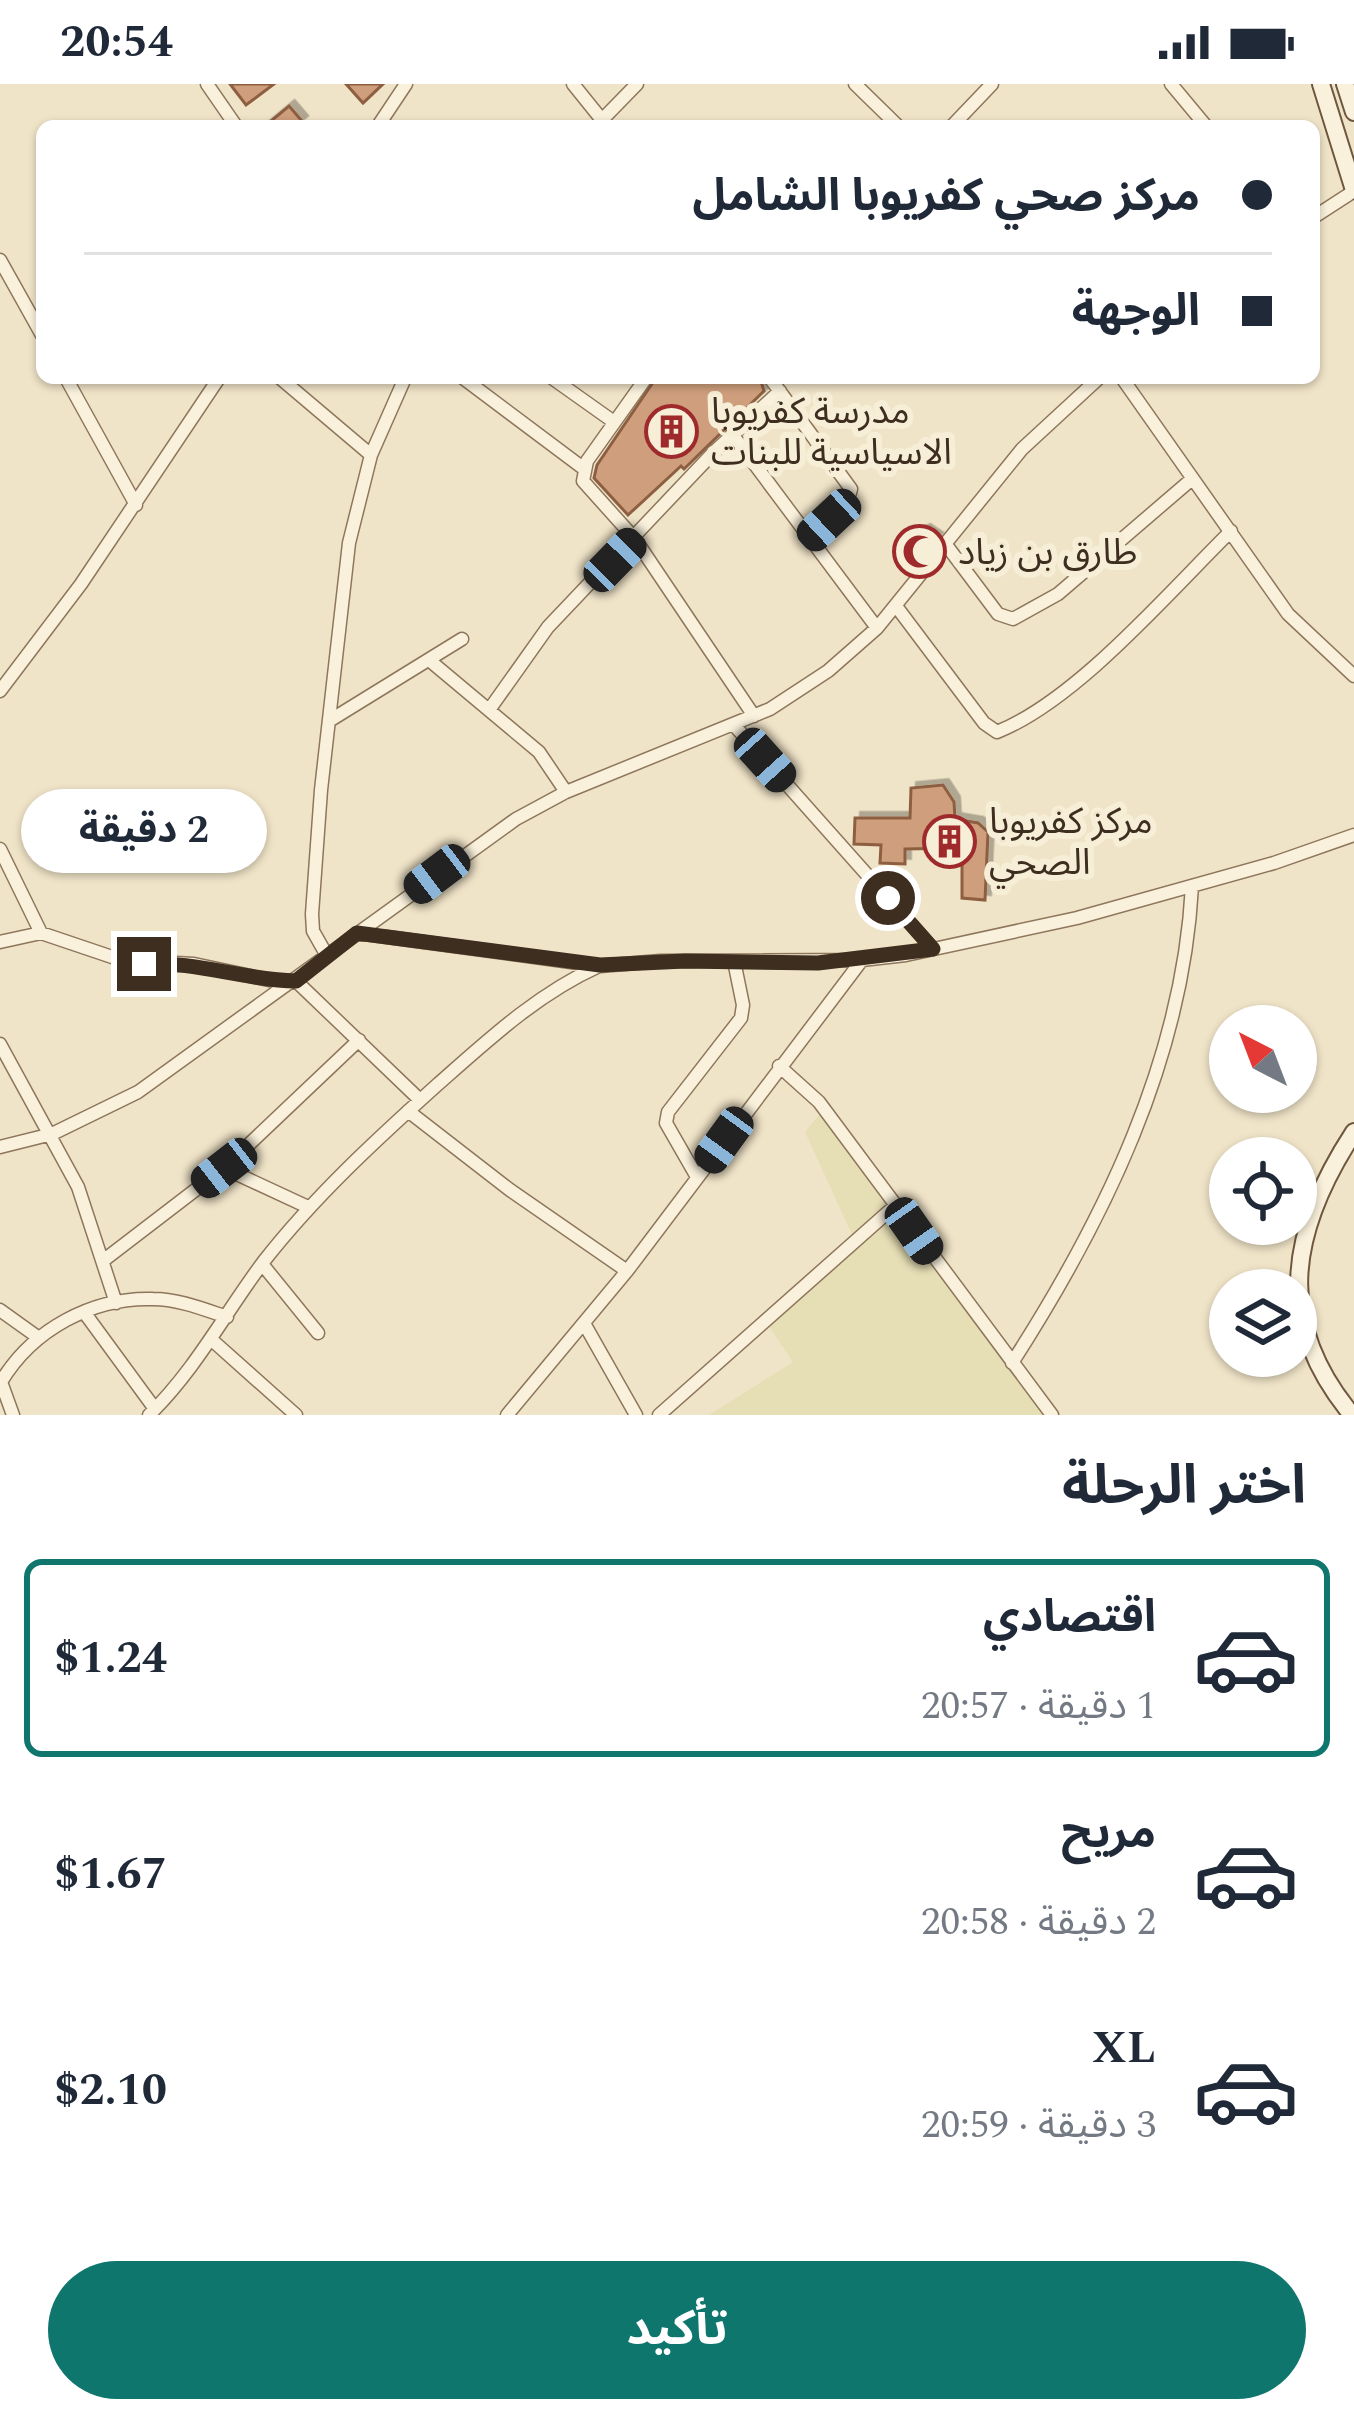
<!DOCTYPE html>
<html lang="ar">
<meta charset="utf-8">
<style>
:root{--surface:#fff;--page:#f6f6f7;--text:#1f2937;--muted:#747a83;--line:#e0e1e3;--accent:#0f766e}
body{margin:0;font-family:Spectral,"Noto Sans Arabic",serif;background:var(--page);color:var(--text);direction:rtl;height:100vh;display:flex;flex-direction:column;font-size:45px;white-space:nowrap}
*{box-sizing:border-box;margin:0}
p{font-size:39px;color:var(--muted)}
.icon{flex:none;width:66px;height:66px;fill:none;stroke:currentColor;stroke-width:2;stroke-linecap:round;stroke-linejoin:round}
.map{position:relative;height:1331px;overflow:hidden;direction:ltr}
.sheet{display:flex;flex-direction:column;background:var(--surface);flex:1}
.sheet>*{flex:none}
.hud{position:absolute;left:36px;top:36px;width:1284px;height:264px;border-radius:18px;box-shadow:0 3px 9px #0004;direction:rtl;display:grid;align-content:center;height:264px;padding:0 48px;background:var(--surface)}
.needle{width:78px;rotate:318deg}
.controls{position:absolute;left:1209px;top:921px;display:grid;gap:24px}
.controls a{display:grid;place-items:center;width:108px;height:108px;border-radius:50%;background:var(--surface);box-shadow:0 3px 9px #0004;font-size:60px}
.end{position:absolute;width:54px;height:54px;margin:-27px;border:15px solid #3d2e20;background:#fff;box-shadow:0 0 0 6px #fff}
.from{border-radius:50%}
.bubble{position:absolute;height:84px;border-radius:42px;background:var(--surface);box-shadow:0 3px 9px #0004;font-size:39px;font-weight:700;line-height:84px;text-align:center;direction:rtl}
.car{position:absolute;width:36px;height:72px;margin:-36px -18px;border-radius:15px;box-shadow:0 0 9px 3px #0007;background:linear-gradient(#222 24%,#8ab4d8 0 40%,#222 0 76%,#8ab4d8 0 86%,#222 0)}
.hud b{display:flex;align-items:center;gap:42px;height:114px;font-size:45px}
.hud b+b{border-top:3px solid var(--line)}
.hud i{width:30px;height:30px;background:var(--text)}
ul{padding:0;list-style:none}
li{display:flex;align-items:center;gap:36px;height:198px;margin:0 24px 18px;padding:0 24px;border:6px solid transparent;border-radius:18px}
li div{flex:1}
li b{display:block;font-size:45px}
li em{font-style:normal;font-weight:700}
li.selected{border-color:var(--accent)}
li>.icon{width:108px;height:108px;stroke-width:1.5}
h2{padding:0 48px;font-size:54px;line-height:144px}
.button{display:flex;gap:24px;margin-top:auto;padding:24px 48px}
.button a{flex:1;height:138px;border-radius:72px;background:var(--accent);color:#fff;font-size:48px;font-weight:700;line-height:138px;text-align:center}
.status{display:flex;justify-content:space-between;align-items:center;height:84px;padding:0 60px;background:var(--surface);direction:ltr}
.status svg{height:33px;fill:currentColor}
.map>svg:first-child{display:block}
</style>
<div class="status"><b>20:54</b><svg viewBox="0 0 49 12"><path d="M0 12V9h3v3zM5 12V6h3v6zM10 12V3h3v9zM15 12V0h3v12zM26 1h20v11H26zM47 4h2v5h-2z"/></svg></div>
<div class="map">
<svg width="1354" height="1331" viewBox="0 0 1354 1331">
<defs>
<filter id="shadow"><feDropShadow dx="5.5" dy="-5.5" stdDeviation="0" flood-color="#0004"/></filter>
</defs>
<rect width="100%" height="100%" fill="#f0e4c8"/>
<path fill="#e6deb5" d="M828,1020L1060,1331H709L793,1278L766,1238L855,1157L805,1048Z"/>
<path fill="#cf9f7d" stroke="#8d5f41" stroke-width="3" filter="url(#shadow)" d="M230,0H274L246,21Z
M346,0H383L363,19Z
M289,22L302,37L296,42H265Z
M656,294H760L764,307L684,385L681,382L628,431L594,394L597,381Z
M925,446L937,454L912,484L901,461L907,453Z
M943,701L954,718L955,735L978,739L988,748L985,816L962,814V764L905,765V780L880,779L881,761L854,760L855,734H910L911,704Z"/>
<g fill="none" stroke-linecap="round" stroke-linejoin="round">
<defs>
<path id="minor" d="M207,0L236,42
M573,0L602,36
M855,0L898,42
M1171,0L1206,42
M378,42L406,0
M596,42L637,0
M952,42L992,0
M1314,133L1354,107
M0,176L42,251
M66,294L136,421
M280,294L371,371
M463,294L583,384
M552,294L614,338
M646,294L587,377L583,397L635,455L754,632
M770,294L851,405L847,419L810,453
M1122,294L1288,530L1354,592
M732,350L877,544
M947,462L998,530L1013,535L1058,510L1192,395
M896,522L984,639L997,648C1077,616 1168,509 1231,447
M429,576L539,668L566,708
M0,607L81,500L219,294
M489,626L548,543L714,368L780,307
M329,637L462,555
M734,641L933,865
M0,765L41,849
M357,849L600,882L660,877L862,876L906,871L1077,834L1274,779L1354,751
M0,858L41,849L121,876L194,880L269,896L296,897L420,1016
M326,870L313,847L312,830L321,706L349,459L371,371L405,294
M0,960L78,1103L116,1219
M779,982L819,1018L1052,1331
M408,1027L510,1106L627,1187
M0,1063L52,1050L138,1008L516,735L566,708L770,625L828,587L877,544L1022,365L1099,294
M224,1084L308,1123
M697,1093L666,1039L668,1028L741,934L743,921L734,877
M104,1176L224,1084L359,956
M262,1180L318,1249
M0,1226L39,1254
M84,1228L155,1325
M585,1241L636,1331
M213,1257L296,1331
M1012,1279C1104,1136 1183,975 1192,802
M13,1331L1,1298C32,1246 92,1213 153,1215C178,1215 203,1225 227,1233
M149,1331C196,1285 225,1229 264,1177C315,1112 376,1056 437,1001C488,956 537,910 599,882
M507,1331L627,1187L862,876
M659,1331L896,1121"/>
<path id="secondary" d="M1321,0L1354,106
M1345,0L1354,28
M1352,1331C1273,1236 1290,1146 1354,1048"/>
</defs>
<use href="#minor" stroke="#8d765c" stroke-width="15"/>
<use href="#secondary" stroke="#6f573f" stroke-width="20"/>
<use href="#minor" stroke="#faf1dc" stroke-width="12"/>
<use href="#secondary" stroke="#faf1dc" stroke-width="16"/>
</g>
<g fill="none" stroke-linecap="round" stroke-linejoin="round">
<path stroke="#3d2e20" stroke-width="15" d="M144,880C196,877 243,896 296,897L357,849L600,881L685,877L818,879L933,865L888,814"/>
</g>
<defs>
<symbol id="building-ring" viewBox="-11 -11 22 22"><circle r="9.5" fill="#f7eed8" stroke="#9e2a2b" stroke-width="1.5"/><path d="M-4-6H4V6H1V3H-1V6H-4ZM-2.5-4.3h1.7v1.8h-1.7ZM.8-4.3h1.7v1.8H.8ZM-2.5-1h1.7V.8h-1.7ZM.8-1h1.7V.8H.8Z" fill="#9e2a2b"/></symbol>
<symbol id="mosque-ring" viewBox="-11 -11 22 22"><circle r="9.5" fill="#f7eed8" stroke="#9e2a2b" stroke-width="1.5"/><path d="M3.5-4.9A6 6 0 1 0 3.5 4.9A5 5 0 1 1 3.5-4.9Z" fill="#9e2a2b"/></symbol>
</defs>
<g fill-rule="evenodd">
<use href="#building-ring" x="642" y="318" width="59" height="59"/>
<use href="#mosque-ring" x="890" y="438" width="59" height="59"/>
<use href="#building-ring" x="920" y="728" width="59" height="59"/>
</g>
<g text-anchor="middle" stroke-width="12" stroke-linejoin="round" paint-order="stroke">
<g font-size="36" fill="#3d2e20" stroke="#f7eed8" text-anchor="start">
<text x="711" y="339">مدرسة كفريوبا<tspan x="711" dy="41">الاسياسية للبنات</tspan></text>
<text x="958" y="480">طارق بن زياد</text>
<text x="989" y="749">مركز كفريوبا<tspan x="989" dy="41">الصحي</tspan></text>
</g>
</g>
</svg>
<div class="controls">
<a><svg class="needle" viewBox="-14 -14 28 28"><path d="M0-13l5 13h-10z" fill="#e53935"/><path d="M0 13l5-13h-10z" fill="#747a83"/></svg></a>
<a><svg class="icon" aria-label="locate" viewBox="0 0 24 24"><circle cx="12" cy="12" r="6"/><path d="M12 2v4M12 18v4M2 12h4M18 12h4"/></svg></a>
<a><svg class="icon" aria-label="layers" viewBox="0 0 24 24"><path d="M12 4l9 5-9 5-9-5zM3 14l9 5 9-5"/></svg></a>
</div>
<i class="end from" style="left:888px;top:814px"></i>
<i class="end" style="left:144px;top:880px"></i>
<div class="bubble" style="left:21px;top:705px;width:246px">2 دقيقة</div>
<i class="car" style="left:829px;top:436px;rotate:227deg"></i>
<i class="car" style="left:615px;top:476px;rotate:44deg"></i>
<i class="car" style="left:765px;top:676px;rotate:138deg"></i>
<i class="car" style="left:437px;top:790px;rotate:233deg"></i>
<i class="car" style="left:724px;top:1056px;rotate:216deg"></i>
<i class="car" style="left:224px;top:1084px;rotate:232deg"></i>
<i class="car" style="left:914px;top:1147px;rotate:145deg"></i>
<div class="hud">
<b><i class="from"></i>مركز صحي كفريوبا الشامل</b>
<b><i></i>الوجهة</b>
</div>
</div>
<section class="sheet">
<h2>اختر الرحلة</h2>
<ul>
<li class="selected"><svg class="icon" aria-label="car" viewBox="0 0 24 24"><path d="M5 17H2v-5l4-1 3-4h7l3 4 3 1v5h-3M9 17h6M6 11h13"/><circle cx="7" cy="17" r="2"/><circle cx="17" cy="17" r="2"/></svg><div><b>اقتصادي</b><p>1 دقيقة · 20:57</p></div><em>$1.24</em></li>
<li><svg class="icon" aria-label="car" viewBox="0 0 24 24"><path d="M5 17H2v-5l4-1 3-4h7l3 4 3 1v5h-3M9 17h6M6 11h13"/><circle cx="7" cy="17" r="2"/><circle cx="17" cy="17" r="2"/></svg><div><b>مريح</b><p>2 دقيقة · 20:58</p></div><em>$1.67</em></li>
<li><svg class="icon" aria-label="car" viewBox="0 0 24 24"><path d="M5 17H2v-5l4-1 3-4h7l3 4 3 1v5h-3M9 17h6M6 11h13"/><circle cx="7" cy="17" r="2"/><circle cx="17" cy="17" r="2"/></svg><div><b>XL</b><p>3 دقيقة · 20:59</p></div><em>$2.10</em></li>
</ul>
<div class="button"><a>تأكيد</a></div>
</section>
